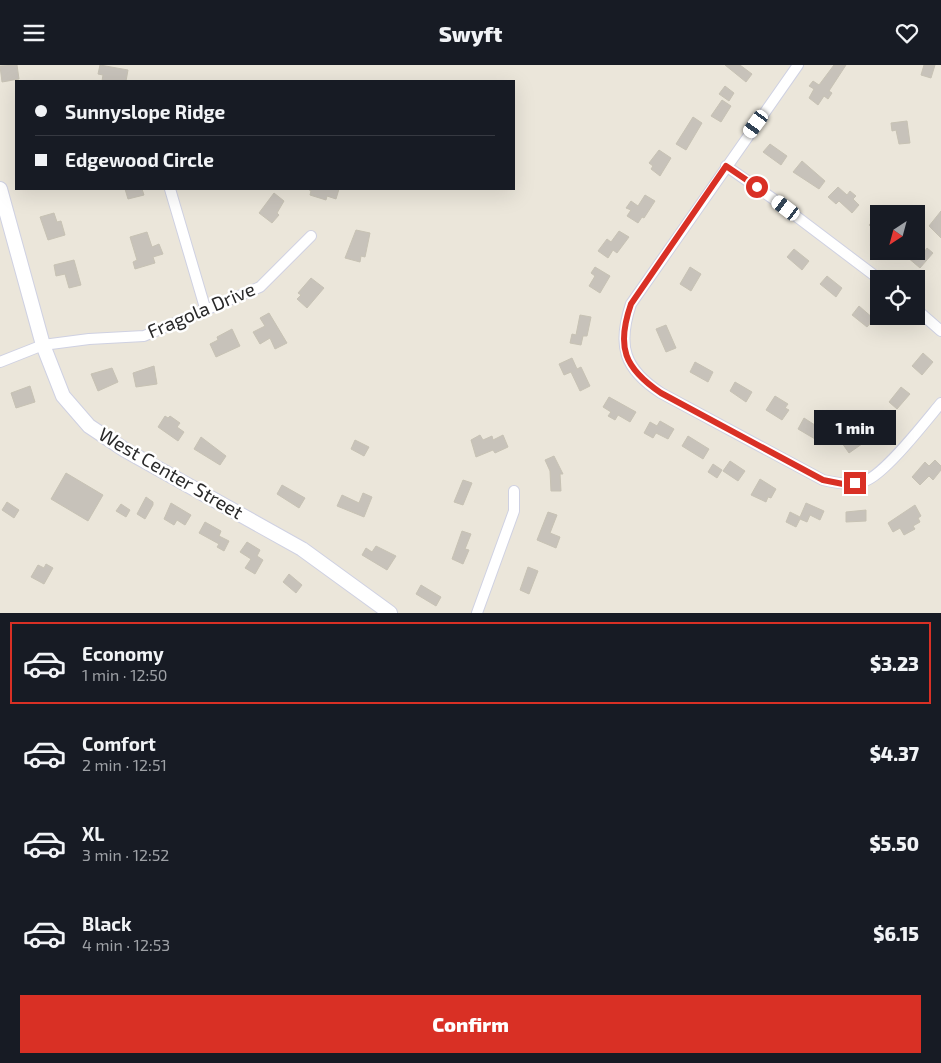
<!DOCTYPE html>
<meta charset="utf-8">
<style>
:root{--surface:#171b24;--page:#20242c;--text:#f1f3f6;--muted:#9ea1a6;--line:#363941;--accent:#d93025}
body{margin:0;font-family:"Exo 2",sans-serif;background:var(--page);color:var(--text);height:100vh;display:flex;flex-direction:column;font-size:19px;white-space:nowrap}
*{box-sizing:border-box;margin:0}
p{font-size:16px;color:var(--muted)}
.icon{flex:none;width:28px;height:28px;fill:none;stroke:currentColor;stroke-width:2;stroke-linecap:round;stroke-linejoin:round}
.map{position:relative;height:548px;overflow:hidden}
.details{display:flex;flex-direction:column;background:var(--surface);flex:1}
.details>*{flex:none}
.top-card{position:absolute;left:15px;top:15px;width:500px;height:110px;border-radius:0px;box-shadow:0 5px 20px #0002;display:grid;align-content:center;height:110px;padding:0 20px;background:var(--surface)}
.needle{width:32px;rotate:216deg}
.fabs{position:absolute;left:870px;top:140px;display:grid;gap:10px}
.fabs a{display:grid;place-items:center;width:55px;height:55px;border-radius:0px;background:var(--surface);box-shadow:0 5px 20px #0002;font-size:25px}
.end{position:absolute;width:22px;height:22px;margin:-11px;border:6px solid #d93025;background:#fff;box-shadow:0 0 0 2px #fff}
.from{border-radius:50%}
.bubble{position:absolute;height:35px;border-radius:0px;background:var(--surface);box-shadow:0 5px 20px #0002;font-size:16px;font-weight:800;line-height:35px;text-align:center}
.car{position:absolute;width:15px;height:30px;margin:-15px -8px;border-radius:6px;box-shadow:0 0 4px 1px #0007;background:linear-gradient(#fff 24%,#345 0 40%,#fff 0 76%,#345 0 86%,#fff 0)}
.top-card b{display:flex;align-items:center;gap:18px;height:48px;font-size:19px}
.top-card b+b{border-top:1px solid var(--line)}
.top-card i{width:12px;height:12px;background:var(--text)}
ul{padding:9px 0 0;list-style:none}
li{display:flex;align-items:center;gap:15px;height:82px;margin:0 10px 8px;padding:0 10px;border:2px solid transparent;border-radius:0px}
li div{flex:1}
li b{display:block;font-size:19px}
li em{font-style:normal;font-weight:800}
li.current{border-color:var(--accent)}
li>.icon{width:45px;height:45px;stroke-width:1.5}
.cta{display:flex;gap:10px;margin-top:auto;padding:10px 20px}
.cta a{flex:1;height:58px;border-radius:0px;background:var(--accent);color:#fff;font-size:20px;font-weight:800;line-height:58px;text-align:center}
header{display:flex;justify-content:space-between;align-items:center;height:65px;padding:0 20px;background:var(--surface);font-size:22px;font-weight:800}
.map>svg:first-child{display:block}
</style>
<header><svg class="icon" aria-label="menu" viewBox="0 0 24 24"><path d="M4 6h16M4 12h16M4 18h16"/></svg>Swyft<svg class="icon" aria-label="heart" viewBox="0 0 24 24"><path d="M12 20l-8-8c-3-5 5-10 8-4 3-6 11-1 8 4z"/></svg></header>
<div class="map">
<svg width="941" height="548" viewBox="0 0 941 548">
<rect width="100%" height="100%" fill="#ebe6da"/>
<path fill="#c7c2ba" stroke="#c7c2b4" d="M17,0L19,14L2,17L0,1Z
M100,0L128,5L126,16H102L103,10L98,9Z
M725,0H740L752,9L746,17Z
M834,0H846L829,26L832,28L828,34L824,31L818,40L809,33L814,24L809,21L813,16L819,20Z
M924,0H935L931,13L921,10Z
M725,21L734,28L729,36L719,29Z
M722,35L731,41L721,57L711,51Z
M693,52L702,58L686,85L676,79Z
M907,56L910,78L899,79L896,65L892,66L891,58Z
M770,79L787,91L781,100L763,87Z
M659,85L671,93L660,111L651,104L653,101L649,98Z
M802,96L825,116L819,124L793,107Z
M838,122L847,130L850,126L856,131L853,134L859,140L852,148L839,136L836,139L828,132Z
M125,124H142L144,130L128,134Z
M308,124H339L336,134L327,131L326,135L310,130L311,126Z
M274,128L284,136L277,148L279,150L272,158L259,148Z
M645,130L655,136L644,153L642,152L638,158L627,151L631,145L626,143L631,136L638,141Z
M941,146V173L929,161Z
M54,148L57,157L61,156L65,170L48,175L40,152Z
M879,149V169L869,160Z
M356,165L370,168L365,192L361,191L360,197L345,193Z
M619,166L629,172L617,188L613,185L608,193L598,186L607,174L611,177Z
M147,167L152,182L159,179L163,189L153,192L155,198L135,204L133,197L137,195L130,172Z
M916,179L925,186L927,183L933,188L920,203L900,186H916Z
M794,184L809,196L802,205L787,192Z
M74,195L81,220L69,223L65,209L56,211L54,200Z
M595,202L610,211L600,228L589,221L595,211L591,208Z
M690,202L701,209L691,226L680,219Z
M827,211L842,223L836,232L820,219Z
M311,213L324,223L307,243L297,234L301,230L298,228Z
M859,241L874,254L867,262L852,250Z
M269,248L287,278L275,284L270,273L260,279L253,267L265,261L260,253Z
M580,250L591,252L587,271H583L581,280L570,278L572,269L576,270Z
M666,260L676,283L666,287L656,264Z
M232,264L240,281L216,292L210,279L218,275L217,272Z
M923,288L933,297L922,310L912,301Z
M572,293L577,304L581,302L590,321L580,326L571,307L564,310L559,299Z
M695,297L713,307L708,317L690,307Z
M154,301L157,319L136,322L133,308Z
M112,303L118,317L98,326L91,309Z
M735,317L752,327L746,337L730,326Z
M30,321L35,337L16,343L11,328Z
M901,322L910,329L897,344L889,337Z
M775,331L788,339L785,343L789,345L782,355L766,345Z
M609,332L636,347L630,357L618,350L615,355L608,351L611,347L603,342Z
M165,351L168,353L170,351L180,358L177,362L184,367L178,376L158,362Z
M804,353L821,364L815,374L798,364Z
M660,356L674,364L668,374L656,368L653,373L644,368L650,357L657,361Z
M828,356L836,360L832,368L823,364Z
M862,363L869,374L849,388L842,378Z
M480,370L483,375L492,371L493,375L503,370L508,382L495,388L493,385L476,392L471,375Z
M688,371L709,384L703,394L682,381Z
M201,372L226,391L220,400L194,384Z
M355,375L369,382L364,391L351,384Z
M554,391L563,409H560L561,426H551L550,406L545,395Z
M935,395L941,401V405L933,415L929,411L920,420L912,412L925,397L929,401Z
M730,396L745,406L738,416L723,406Z
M713,399L722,405L717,413L708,407Z
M66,408L103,430L88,456L51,434Z
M760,414L776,424L771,433L768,432L766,437L751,430Z
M463,415L472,418L463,440L454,437Z
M282,420L305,433L299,443L277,429Z
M363,428L372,432L364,452L337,441L342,430L359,438Z
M146,432L153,437V440L145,454L137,449Z
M7,437L19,445L14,453L2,445Z
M171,438L191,450L185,460L177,455L174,460L164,454Z
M806,438L824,446L820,455L810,450L807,457L800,454L796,462L786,457L790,447L800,452Z
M121,439L130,445L126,452L116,446Z
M915,440L921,451L918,453L920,457L913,461L915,464L904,470L900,463L893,467L888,458Z
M866,445V456L846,457V447Z
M548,447L557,450L550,468L560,472L556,483L537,475Z
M205,457L221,466L219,471L229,476L224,486L217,482L219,479L199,468Z
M462,466L471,469L465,484L469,485L463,499L452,494Z
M247,477L260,485L257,491L263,495L255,509L245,503L251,494L240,487Z
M376,481L396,491L387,505L362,490L366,483L372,487Z
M46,499L53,503L44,519L31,512L38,500L44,503Z
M528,502L538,506L529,529L520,525Z
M289,509L302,520L296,528L283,517Z
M421,520L441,532L436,541L416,529Z"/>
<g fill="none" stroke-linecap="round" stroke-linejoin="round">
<defs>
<path id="street" d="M798,0L631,239C617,281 624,304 661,328L823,415C837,418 851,421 865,416C885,409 926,356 941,338
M726,101L772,133L879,214
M170,124L206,246
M916,244L941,266
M0,297L43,280L89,274L144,271L260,222L311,171
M477,548L514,446V426"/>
<path id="secondary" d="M0,124L43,280L63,331L89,361L125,385L302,484L390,548"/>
</defs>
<use href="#street" stroke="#cfd1e2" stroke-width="12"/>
<use href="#secondary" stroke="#cfd1e2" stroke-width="16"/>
<use href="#street" stroke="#fff" stroke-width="10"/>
<use href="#secondary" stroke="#fff" stroke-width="14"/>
</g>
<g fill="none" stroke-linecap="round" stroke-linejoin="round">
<path stroke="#d93025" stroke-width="6" d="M757,122L726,101L631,239C616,282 624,303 661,328L823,415L843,419L855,418"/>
</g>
<g text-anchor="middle" stroke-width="5" stroke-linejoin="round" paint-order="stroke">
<g font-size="19" fill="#292929" stroke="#fff">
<text transform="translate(201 245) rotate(-23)" y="7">Fragola Drive</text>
<text transform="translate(171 408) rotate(30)" y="7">West Center Street</text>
</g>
</g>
</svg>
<div class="fabs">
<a><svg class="needle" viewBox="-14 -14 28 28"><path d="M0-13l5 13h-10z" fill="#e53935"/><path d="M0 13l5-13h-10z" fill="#9ea1a6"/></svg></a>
<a><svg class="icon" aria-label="locate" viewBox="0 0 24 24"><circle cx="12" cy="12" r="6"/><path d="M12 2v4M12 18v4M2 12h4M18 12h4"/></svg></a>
</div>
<i class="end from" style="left:757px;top:122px"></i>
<i class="end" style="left:855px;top:418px"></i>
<div class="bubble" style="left:814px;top:345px;width:82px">1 min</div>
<i class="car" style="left:756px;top:59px;rotate:216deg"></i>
<i class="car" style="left:786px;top:143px;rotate:307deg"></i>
<div class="top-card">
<b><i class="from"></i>Sunnyslope Ridge</b>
<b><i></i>Edgewood Circle</b>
</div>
</div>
<section class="details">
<ul>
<li class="current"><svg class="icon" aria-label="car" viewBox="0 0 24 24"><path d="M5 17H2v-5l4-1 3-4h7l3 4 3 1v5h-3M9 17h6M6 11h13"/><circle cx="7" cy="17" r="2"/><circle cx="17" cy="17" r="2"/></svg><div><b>Economy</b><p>1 min · 12:50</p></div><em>$3.23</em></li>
<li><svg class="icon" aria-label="car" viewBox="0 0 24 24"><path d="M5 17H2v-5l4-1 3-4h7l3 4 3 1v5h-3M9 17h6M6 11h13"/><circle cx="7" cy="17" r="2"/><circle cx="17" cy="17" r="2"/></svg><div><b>Comfort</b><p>2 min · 12:51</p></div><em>$4.37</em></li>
<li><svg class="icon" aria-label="car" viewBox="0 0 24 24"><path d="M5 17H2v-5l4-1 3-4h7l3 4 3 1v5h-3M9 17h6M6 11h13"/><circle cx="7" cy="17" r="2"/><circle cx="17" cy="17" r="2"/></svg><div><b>XL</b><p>3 min · 12:52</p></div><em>$5.50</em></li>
<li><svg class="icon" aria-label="car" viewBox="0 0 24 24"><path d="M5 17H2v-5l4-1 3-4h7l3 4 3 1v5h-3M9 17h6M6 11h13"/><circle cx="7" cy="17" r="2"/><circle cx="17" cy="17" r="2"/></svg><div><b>Black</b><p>4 min · 12:53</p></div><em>$6.15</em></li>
</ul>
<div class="cta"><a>Confirm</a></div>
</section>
